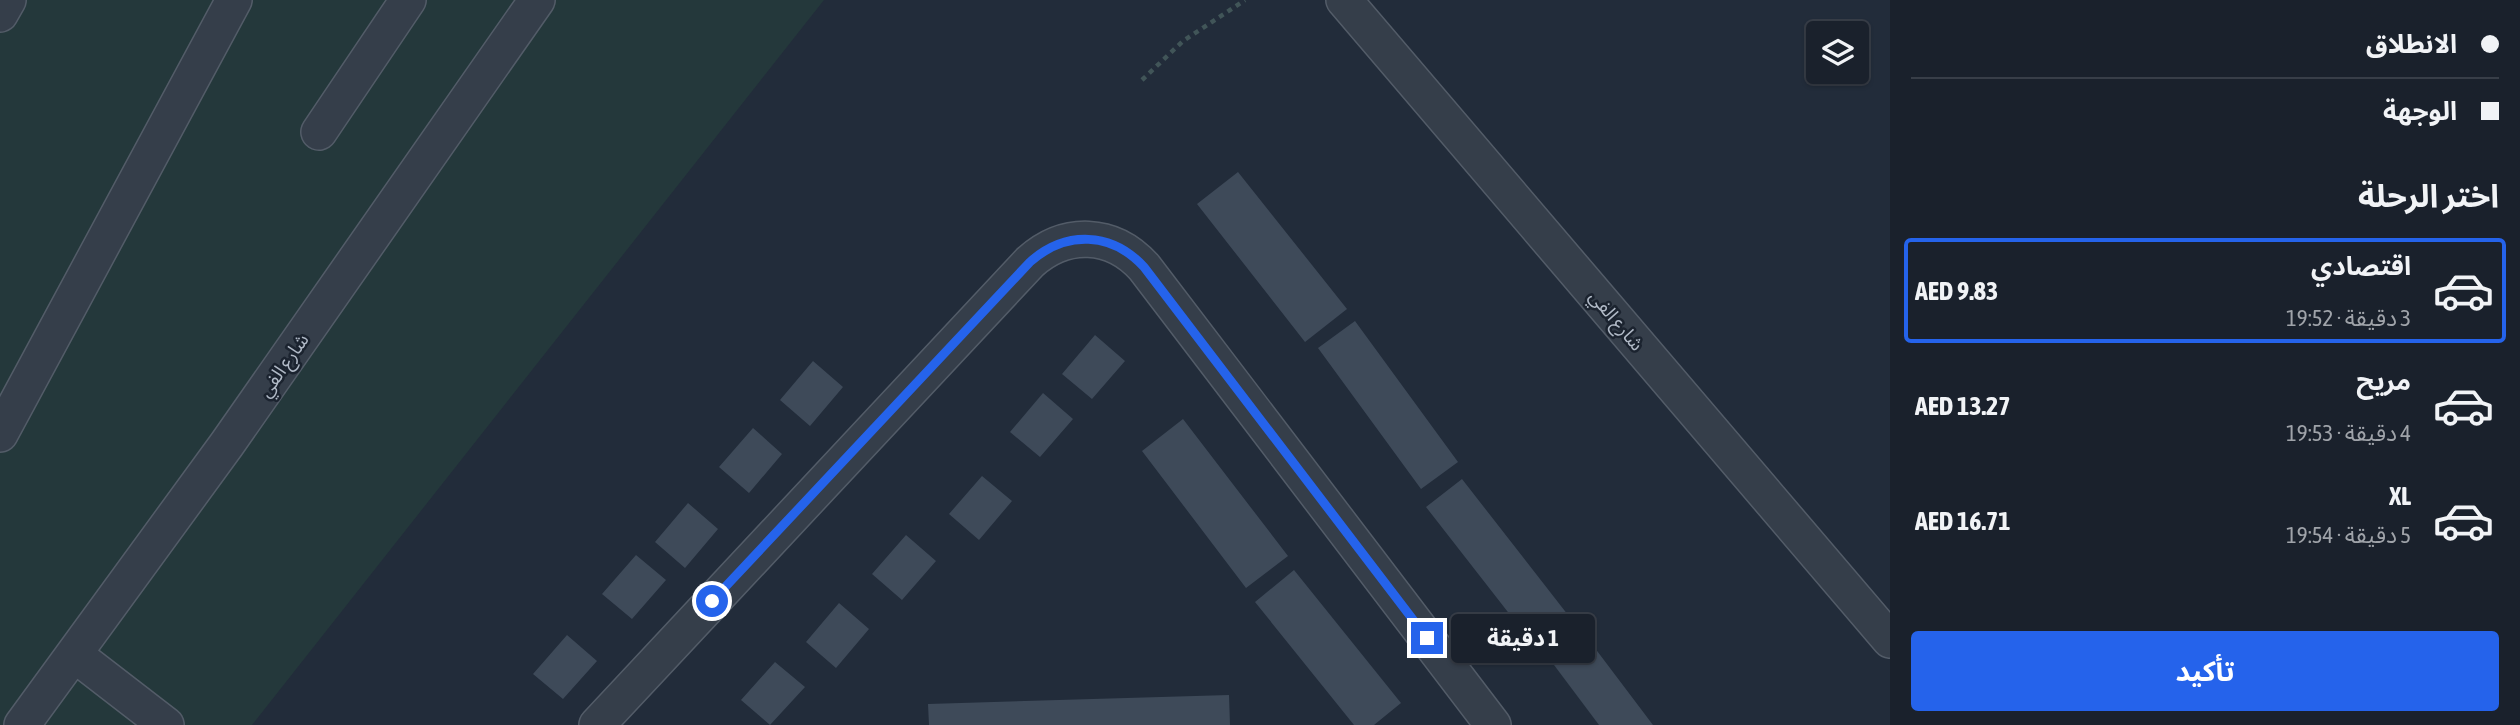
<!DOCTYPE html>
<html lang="ar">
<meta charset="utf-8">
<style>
:root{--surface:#1a212c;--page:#232934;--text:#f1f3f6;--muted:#9fa3a9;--line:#383e48;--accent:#2563eb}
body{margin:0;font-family:"Asap Condensed","Noto Sans Arabic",sans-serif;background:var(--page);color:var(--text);direction:rtl;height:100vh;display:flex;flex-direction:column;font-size:26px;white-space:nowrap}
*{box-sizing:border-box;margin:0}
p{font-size:23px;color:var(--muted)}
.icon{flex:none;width:38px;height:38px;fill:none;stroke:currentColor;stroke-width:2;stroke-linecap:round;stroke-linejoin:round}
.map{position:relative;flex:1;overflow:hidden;direction:ltr}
.sheet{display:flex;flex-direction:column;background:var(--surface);width:630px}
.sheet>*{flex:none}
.top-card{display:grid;align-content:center;height:154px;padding:0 21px;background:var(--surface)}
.controls{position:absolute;left:1806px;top:21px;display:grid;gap:14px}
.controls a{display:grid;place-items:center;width:63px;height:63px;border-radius:7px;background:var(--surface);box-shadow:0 2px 5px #0004,0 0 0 2px var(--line);font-size:35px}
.end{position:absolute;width:32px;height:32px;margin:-16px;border:9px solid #2563eb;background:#fff;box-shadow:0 0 0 4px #fff}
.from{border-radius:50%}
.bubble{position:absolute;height:49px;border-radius:7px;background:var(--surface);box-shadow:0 2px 5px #0004,0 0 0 2px var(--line);font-size:23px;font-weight:700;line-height:49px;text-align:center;direction:rtl}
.top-card b{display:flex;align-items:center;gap:24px;height:66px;font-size:26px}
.top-card b+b{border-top:2px solid var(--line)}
.top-card i{width:18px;height:18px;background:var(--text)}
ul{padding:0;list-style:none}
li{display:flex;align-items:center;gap:21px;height:105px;margin:0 14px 10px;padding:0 7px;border:4px solid transparent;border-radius:7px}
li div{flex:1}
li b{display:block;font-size:26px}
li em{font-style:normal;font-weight:700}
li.current{border-color:var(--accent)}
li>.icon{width:63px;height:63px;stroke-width:1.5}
h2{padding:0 21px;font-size:32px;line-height:84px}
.button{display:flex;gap:14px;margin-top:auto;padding:14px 21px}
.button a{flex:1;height:80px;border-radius:7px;background:var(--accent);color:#fff;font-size:28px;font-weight:700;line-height:80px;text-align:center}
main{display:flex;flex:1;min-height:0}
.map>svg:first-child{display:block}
</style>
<main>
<section class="sheet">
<div class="top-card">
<b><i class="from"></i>الانطلاق</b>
<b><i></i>الوجهة</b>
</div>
<h2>اختر الرحلة</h2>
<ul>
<li class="current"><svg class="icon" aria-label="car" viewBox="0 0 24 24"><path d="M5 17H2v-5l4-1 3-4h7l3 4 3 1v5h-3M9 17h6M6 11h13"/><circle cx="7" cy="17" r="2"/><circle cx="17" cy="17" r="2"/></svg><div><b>اقتصادي</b><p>3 دقيقة · 19:52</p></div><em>AED 9.83</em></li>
<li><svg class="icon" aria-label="car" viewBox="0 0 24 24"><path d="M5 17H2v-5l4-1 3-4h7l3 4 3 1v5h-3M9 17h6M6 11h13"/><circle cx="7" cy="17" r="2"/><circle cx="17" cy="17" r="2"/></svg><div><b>مريح</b><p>4 دقيقة · 19:53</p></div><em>AED 13.27</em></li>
<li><svg class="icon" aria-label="car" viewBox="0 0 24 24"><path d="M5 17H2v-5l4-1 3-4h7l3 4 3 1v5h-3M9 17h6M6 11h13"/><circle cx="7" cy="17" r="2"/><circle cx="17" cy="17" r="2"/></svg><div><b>XL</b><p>5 دقيقة · 19:54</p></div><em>AED 16.71</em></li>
</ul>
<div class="button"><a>تأكيد</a></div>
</section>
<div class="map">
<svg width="1890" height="725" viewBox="0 0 1890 725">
<rect width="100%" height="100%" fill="#222c3a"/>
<path fill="#24383b" d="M0,0H824L252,725H0Z"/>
<path fill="#3e4a59" d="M1238,172L1347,309L1305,342L1197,204Z
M1355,321L1458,462L1421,489L1318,348Z
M1095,335L1125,361L1092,399L1062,374Z
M813,361L843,387L810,426L780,400Z
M1043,393L1073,419L1040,457L1010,432Z
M1183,419L1288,556L1246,588L1142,451Z
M753,428L782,454L749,493L719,467Z
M982,476L1012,501L979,540L949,514Z
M1462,479L1568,615L1532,643L1426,507Z
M688,503L718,529L685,568L655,542Z
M906,535L936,561L902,600L872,574Z
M636,555L666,580L632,619L602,594Z
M1294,570L1401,703L1374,725H1354L1255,602Z
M839,603L869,629L836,668L806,642Z
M1579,627L1653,725H1599L1545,653Z
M567,635L597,661L563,699L533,674Z
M775,662L805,687L770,725L741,700Z
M1229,695L1230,725H929L928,704Z"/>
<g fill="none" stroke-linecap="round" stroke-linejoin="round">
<defs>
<path id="minor" d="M1344,0L1890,640
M0,14L8,0
M319,132L408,0
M0,434L234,0
M74,654L166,725
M22,725L227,444L537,0
M597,725L1030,262C1066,230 1112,232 1144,267L1493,725"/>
</defs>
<use href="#minor" stroke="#535c68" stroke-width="38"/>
<path stroke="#415558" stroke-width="4.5" stroke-dasharray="5 5" stroke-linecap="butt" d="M1142,80L1183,41L1245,0"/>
<use href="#minor" stroke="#353e4a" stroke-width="35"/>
</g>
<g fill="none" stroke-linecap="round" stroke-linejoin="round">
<path stroke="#2563eb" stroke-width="9" d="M712,601L1030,262C1066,230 1112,232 1144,267L1427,638"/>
</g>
<g text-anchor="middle" stroke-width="5" stroke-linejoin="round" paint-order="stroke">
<g font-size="19" fill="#b0b9c6" stroke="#1b232f">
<text transform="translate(1617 320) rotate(50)" y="7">شارع الفي</text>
<text transform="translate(283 365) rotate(-55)" y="7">شارع الفي</text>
</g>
</g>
</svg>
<div class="controls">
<a><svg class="icon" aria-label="layers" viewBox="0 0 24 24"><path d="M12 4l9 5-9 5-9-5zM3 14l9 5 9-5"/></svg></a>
</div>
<i class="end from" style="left:712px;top:601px"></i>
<i class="end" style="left:1427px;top:638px"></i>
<div class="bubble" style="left:1451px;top:614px;width:144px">1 دقيقة</div>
</div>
</main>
